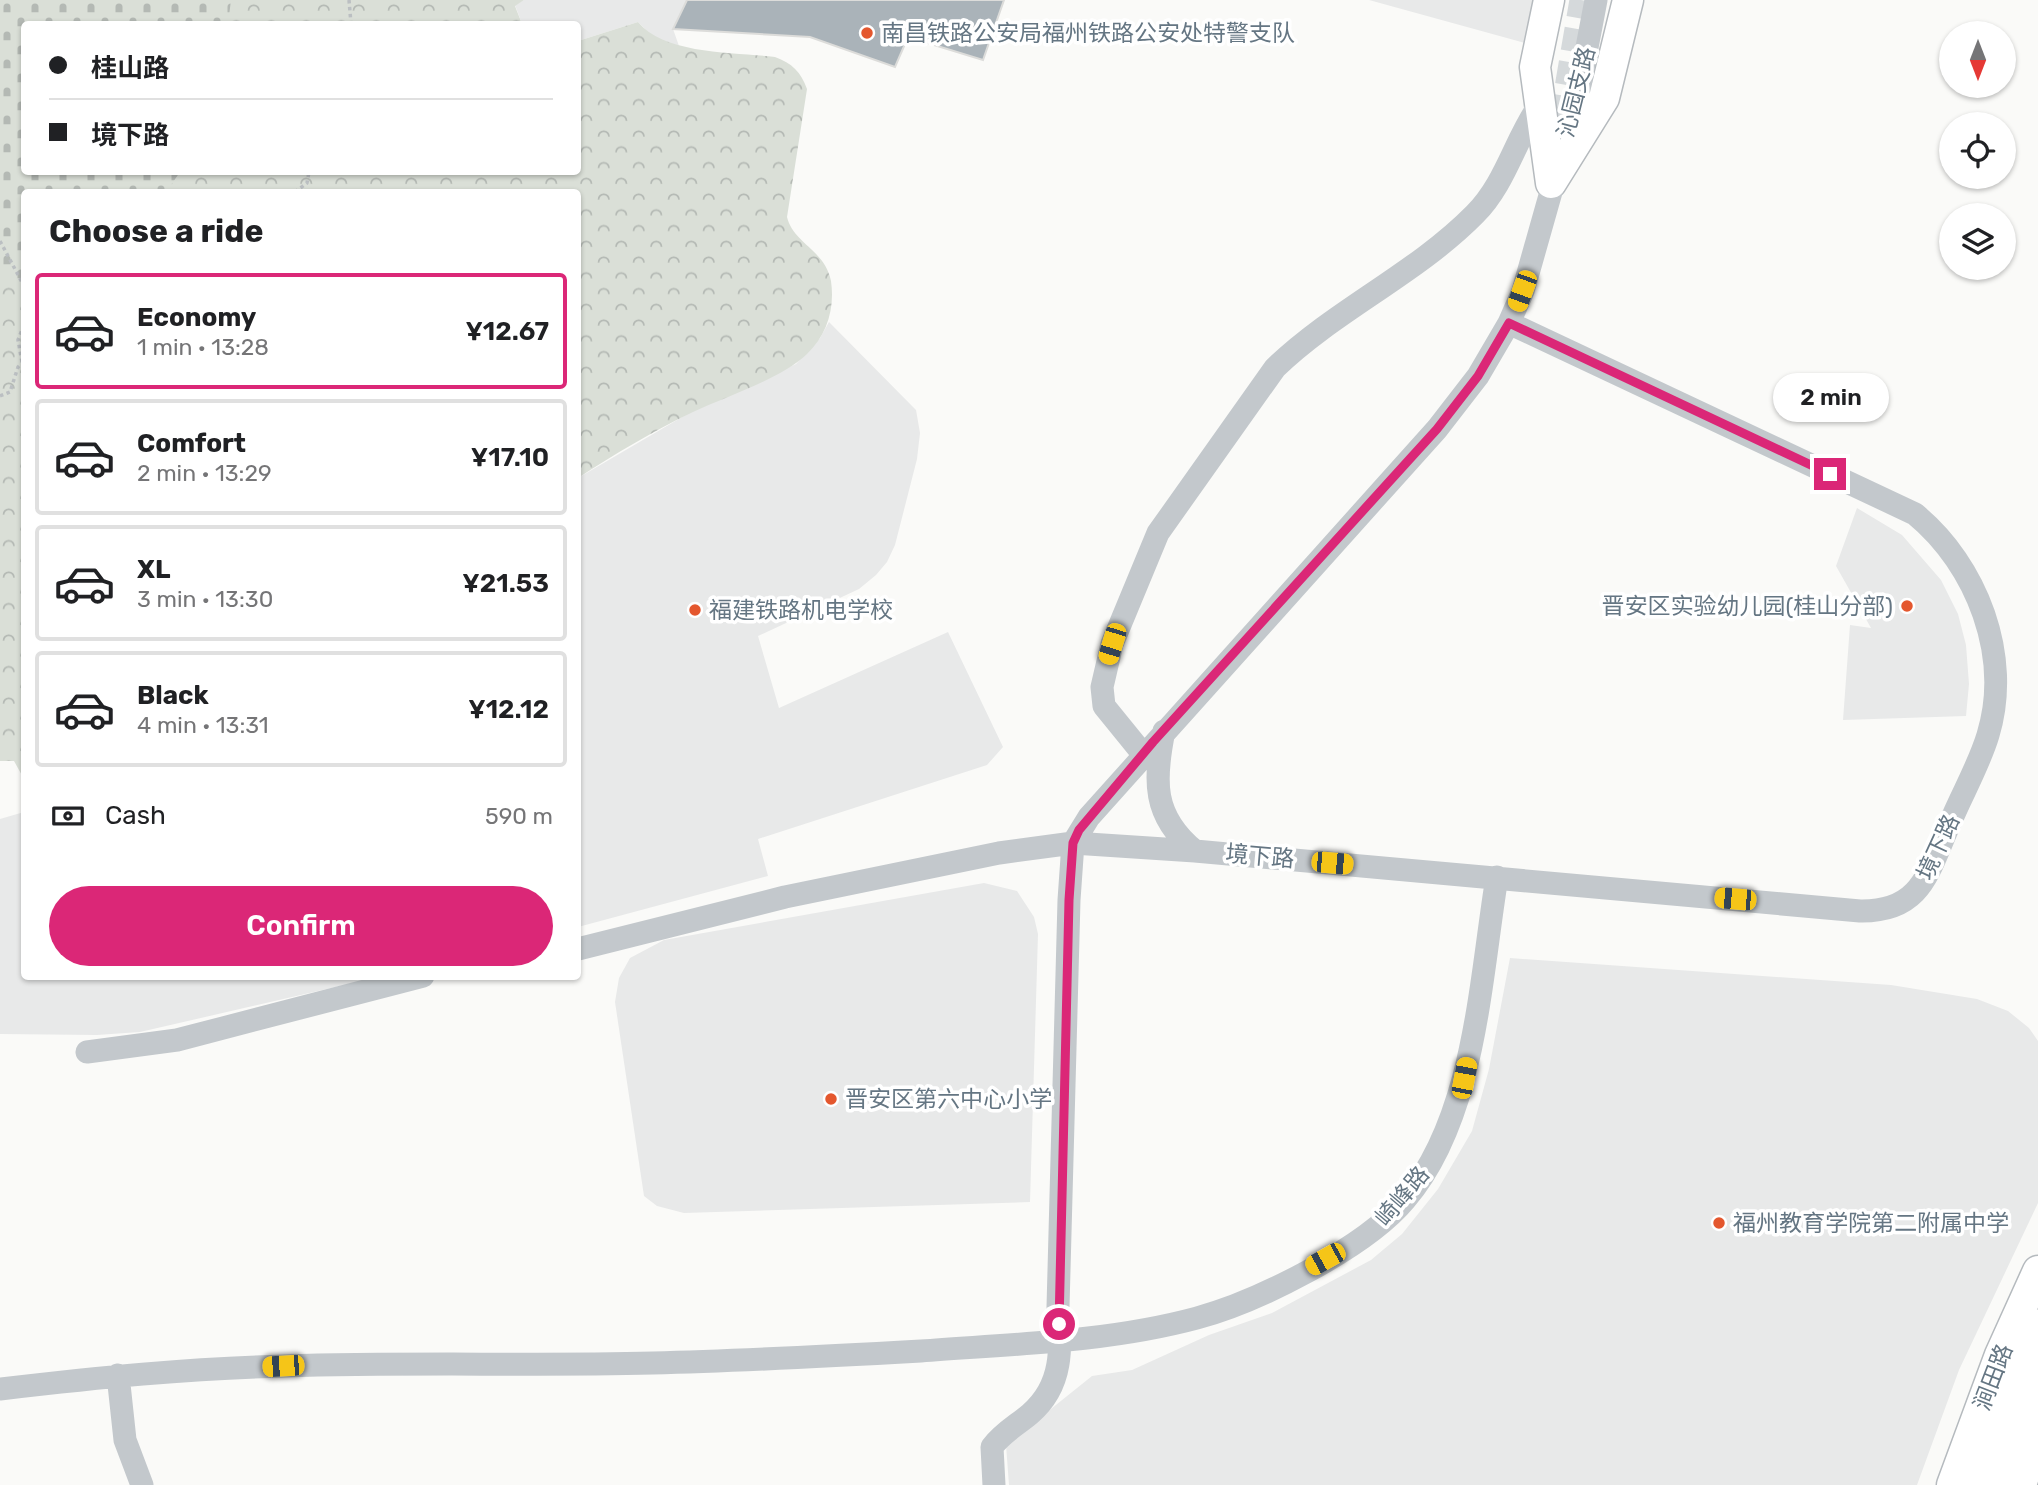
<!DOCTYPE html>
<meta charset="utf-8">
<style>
:root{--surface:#fff;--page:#f6f6f6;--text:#202124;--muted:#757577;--line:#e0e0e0;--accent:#db2777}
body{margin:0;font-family:Rubik,"Noto Sans SC",sans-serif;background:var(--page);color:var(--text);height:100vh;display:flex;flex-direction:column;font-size:26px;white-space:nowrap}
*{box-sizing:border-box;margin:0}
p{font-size:23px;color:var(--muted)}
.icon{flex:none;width:38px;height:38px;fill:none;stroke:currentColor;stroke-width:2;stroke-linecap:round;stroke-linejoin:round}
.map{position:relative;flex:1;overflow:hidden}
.side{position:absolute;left:21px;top:189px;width:560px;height:791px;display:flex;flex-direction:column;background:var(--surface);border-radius:7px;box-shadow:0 2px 5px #0004}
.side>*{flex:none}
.top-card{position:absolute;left:21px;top:21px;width:560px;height:154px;border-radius:7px;box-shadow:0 2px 5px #0004;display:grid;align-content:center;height:154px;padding:0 28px;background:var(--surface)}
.needle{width:46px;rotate:180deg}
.tools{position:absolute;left:1939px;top:21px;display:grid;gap:14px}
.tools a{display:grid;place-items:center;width:77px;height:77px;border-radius:50%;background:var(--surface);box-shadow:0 2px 5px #0004;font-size:35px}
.end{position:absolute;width:32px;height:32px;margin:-16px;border:9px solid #db2777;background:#fff;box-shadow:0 0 0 4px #fff}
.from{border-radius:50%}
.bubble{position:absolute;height:49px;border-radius:24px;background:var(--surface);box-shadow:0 2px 5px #0004;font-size:23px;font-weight:600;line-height:49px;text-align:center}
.car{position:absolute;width:21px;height:42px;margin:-21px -10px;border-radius:9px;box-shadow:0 0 5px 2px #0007;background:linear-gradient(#f5c518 24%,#345 0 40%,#f5c518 0 76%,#345 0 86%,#f5c518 0)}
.top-card b{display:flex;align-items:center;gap:24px;height:66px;font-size:26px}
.top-card b+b{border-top:2px solid var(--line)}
.top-card i{width:18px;height:18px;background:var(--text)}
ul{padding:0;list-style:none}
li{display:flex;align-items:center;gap:21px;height:116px;margin:0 14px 10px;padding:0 14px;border:4px solid var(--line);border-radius:7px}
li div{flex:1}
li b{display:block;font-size:26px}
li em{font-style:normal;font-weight:600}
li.current{border-color:var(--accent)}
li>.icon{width:63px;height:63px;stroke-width:1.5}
h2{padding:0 28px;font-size:32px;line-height:84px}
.pay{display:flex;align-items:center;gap:18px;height:77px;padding:0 28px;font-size:26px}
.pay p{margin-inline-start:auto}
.primary-button{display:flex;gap:14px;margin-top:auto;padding:14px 28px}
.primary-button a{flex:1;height:80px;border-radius:42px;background:var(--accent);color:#fff;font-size:28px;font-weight:600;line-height:80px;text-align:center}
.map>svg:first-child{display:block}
</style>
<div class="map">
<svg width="2038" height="1485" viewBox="0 0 2038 1485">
<defs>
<pattern id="forest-crowns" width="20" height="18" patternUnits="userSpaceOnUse" patternTransform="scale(1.75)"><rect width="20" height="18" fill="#dadfd7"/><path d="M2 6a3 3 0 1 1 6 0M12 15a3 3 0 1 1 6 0" fill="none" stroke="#b4b9b4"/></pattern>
<pattern id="cemetery-stones" width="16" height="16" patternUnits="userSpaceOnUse" patternTransform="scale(1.75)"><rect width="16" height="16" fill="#dadfd7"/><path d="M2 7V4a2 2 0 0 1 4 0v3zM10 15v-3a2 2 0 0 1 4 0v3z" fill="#b4b9b4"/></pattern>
</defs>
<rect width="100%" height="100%" fill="#fafaf8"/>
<path fill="#e8e9e9" d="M524,0H687L673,29L679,46L655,39L638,22L578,41V24H522L515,5Z
M1369,0H1535L1525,43Z
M829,322L916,410L920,433L917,459L895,545L887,562L876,575L859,589L758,636L779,708L948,632L1003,747L987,765L758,839L768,876L578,927V478L689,413L796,364L820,338Z
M1857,508L1902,535L1941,580L1958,614L1966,645L1969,684L1966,716L1843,720L1850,625L1871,628L1836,566Z
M24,812V976L379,977L140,1032L97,1035L0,1034V819Z
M984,883L1017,891L1034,917L1038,934L1030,1202L684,1213L657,1206L644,1196L615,1002L619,978L630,958L664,940Z
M1510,958L1891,985L1977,999L2008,1011L2029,1028L2038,1041V1203L1959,1370L1917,1485H1009L1006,1445L1092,1376L1132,1370L1209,1335L1272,1313L1371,1260L1402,1234L1438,1189L1472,1131L1489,1069Z"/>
<path fill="url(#forest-crowns)" d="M0,0H524L515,6L522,24H24V172H578V41L638,22C665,55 735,52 775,57C792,63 801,72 807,89L787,217C793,243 825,250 831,281C835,309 827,335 807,354C781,379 727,396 693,412C653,431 615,454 578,478V192H24V779L14,761H0Z"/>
<path fill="url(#cemetery-stones)" d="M0,0H231L228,24H24V172H180L166,192H24V278L0,281Z"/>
<path fill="#aab3b9" stroke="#dcdcda" stroke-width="2" d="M687,0H1004L983,60L908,37L895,67L810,37L673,29Z"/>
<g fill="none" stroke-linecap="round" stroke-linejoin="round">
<path stroke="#d5d9db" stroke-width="23" stroke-dasharray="23 11" stroke-linecap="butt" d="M1555,152L1581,0"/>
<defs>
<path id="major" d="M1549,0L1535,67L1551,183
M1551,183L1604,98L1628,0
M1952,1485L2000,1355L2038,1271
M2021,1485L2038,1435"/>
<path id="highway" d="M1970,1485L2038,1326
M1997,1485L2038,1380"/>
</defs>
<use href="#major" stroke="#b5babe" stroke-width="33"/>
<use href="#highway" stroke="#b4b9bd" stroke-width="37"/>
<path stroke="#bbbfc2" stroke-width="3.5" stroke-dasharray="3.5 3.5" stroke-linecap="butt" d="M349,0L351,24
M295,192L307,183L309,172
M0,241L24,286
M24,325L18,340L24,373
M0,396L10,392L18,367L22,363"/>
<path stroke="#c3c8cc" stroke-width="23" d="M1164,731C1154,780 1152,816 1195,851
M1143,754L1104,706L1102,687L1112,644L1158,533L1275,368C1335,310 1416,274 1475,214C1506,183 1515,139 1540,104
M578,949L785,897L999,853L1073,843L1195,851L1860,911C1922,912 1928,872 1950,823C1962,794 1979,765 1988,735C2012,656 1977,565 1915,514L1509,323
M87,1052L177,1040L423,976
M118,1375L125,1440L142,1485
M0,1389C95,1378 190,1368 286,1366C408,1362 531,1366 653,1363C742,1361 832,1356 921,1351C1013,1344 1108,1342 1197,1318C1257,1302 1365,1248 1405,1200C1475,1118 1480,981 1497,877
M994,1485L992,1447C1002,1433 1017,1425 1030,1414C1064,1385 1061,1347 1058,1307L1069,900L1073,843L1089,817L1437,429L1478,376L1509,323L1523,291L1577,100L1596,0"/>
<use href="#major" stroke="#fff" stroke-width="30"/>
<use href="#highway" stroke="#fff" stroke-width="33"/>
</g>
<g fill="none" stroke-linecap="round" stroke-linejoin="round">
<path stroke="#db2777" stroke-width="9" d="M1059,1324L1069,900L1073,843L1079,830L1153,742L1437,429L1478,376L1509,323L1830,474"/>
</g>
<g fill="#e4572e" stroke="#fff" stroke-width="2.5">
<circle cx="867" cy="33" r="7"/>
<circle cx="1907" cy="606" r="7"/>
<circle cx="695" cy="610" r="7"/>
<circle cx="831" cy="1099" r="7"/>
<circle cx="1719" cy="1223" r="7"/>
</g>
<g text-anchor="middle" stroke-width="7" stroke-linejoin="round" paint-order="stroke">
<g font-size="23" fill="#657683" stroke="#fff" text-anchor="start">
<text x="881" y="41">南昌铁路公安局福州铁路公安处特警支队</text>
<text x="1893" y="614" text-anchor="end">晋安区实验幼儿园(桂山分部)</text>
<text x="709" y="618">福建铁路机电学校</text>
<text x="845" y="1107">晋安区第六中心小学</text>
<text x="1733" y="1231">福州教育学院第二附属中学</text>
</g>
<g font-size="23" fill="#657683" stroke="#fff">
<text transform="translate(1576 92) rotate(-76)" y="8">沁园支路</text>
<text transform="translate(1938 847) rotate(-65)" y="8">境下路</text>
<text transform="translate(1260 856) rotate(5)" y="8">境下路</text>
<text transform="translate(1402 1196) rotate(-50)" y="8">崎峰路</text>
<text transform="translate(1993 1377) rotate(-69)" y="8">涧田路</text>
</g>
</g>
</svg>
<div class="tools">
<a><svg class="needle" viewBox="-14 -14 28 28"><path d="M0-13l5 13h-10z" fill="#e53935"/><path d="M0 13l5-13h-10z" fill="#757577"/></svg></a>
<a><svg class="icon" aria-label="locate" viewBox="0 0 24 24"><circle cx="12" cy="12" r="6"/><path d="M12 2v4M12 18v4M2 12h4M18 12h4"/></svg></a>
<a><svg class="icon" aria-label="layers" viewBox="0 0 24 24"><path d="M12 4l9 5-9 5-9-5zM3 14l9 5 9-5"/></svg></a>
</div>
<i class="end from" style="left:1059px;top:1324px"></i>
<i class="end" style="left:1830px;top:474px"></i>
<div class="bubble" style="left:1773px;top:373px;width:116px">2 min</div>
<i class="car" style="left:1522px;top:291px;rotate:200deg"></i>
<i class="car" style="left:1112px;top:644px;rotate:197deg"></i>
<i class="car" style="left:1332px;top:863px;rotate:95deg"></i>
<i class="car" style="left:1735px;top:899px;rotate:275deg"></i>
<i class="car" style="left:1464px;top:1078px;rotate:11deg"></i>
<i class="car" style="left:1325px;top:1259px;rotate:241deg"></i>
<i class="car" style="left:283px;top:1366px;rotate:267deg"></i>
<div class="top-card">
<b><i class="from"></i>桂山路</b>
<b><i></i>境下路</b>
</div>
<section class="side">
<h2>Choose a ride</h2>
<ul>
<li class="current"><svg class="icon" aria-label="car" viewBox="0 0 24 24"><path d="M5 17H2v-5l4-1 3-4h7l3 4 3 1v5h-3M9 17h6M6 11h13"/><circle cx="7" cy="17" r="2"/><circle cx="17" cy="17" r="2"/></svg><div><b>Economy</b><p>1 min · 13:28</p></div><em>¥12.67</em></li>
<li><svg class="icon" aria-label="car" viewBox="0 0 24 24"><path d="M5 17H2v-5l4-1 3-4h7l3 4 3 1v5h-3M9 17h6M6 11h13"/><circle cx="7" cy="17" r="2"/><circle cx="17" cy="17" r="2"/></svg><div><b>Comfort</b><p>2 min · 13:29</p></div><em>¥17.10</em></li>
<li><svg class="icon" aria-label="car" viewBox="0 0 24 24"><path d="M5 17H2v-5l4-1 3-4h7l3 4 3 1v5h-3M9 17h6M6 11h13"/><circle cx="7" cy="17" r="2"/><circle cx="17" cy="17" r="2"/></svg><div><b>XL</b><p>3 min · 13:30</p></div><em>¥21.53</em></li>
<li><svg class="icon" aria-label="car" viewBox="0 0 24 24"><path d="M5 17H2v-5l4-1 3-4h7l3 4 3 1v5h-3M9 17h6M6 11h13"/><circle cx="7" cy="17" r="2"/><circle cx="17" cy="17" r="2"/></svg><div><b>Black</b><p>4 min · 13:31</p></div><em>¥12.12</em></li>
</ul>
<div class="pay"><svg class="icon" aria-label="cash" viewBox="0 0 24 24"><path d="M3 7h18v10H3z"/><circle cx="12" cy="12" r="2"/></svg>Cash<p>590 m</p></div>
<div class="primary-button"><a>Confirm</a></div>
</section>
</div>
